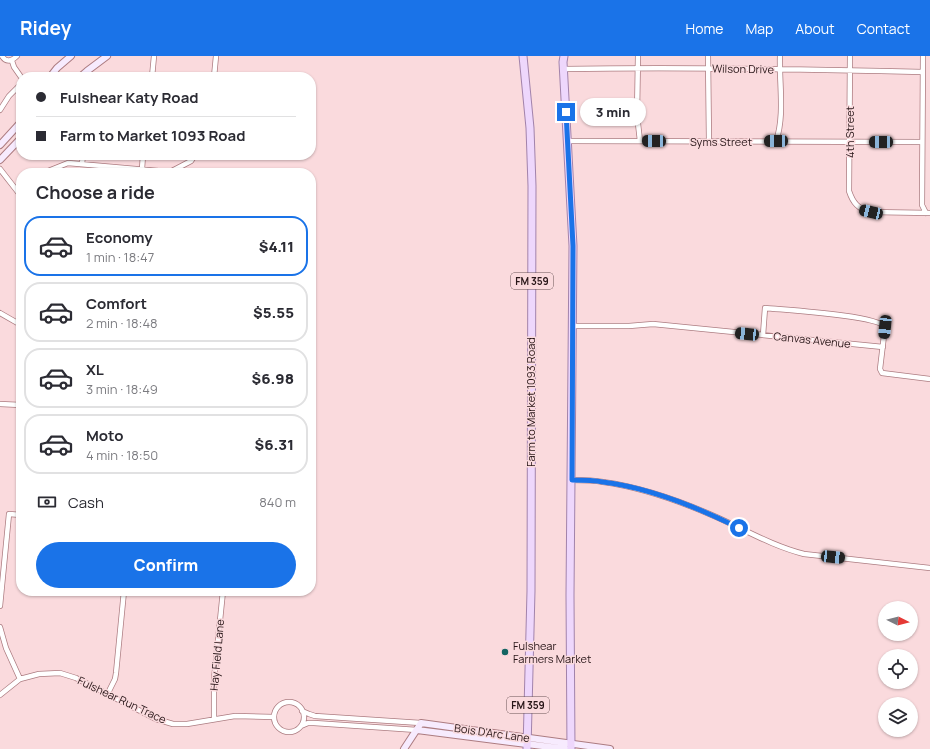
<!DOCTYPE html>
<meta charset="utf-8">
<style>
:root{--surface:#fff;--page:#f2f2f3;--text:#2b2b33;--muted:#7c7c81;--line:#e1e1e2;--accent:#1a73e8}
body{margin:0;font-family:Manrope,sans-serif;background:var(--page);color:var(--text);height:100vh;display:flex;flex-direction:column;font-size:15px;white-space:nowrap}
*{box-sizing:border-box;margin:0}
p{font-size:13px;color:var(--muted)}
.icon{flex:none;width:22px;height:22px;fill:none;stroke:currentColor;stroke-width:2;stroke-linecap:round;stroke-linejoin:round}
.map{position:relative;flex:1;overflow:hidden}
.panel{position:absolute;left:16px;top:112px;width:300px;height:428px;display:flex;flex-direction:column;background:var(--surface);border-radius:16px;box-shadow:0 1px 3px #0004}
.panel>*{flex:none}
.hud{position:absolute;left:16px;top:16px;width:300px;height:88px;border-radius:16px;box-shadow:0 1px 3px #0004;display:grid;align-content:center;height:88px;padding:0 20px;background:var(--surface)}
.needle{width:26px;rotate:96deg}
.fabs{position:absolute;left:878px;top:545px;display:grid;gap:8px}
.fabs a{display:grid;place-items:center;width:40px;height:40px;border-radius:50%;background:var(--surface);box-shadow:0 1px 3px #0004;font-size:20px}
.end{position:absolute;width:18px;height:18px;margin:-9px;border:5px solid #1a73e8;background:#fff;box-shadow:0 0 0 2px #fff}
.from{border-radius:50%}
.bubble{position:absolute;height:28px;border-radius:14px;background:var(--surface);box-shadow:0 1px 3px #0004;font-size:13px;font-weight:800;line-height:28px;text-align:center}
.car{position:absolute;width:12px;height:24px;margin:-12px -6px;border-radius:5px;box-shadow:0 0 3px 1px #0007;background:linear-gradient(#222 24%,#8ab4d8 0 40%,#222 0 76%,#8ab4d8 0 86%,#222 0)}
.hud b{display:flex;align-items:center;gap:14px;height:38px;font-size:15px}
.hud b+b{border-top:1px solid var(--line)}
.hud i{width:10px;height:10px;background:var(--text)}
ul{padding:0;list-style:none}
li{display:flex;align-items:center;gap:12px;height:60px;margin:0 8px 6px;padding:0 12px;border:2px solid var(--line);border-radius:16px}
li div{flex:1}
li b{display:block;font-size:15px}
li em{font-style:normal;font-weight:800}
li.active{border-color:var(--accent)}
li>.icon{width:36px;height:36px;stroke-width:1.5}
h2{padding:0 20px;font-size:18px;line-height:48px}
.pay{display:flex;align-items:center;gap:10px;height:44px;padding:0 20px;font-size:15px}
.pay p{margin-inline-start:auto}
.button{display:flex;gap:8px;margin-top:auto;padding:8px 20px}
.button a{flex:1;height:46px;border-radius:24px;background:var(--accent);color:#fff;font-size:16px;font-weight:800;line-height:46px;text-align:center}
header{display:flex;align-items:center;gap:24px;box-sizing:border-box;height:56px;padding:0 20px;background:var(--accent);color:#fff}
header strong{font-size:19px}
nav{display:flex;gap:22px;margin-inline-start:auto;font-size:14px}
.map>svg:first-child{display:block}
</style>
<header>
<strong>Ridey</strong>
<nav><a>Home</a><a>Map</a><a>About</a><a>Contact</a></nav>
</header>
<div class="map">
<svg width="930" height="693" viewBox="0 0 930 693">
<rect width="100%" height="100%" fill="#fadadd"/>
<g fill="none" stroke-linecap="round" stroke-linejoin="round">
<defs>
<path id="street" d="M2,0C6,7 12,5 17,0
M638,0L637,59L640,85
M708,0L709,86
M850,0L849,135C853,147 858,153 871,156L930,157
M923,0L922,149L926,157
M12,5L14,11L21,21
M564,13C683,11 803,13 923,16
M152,21L154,0
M214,21L216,0
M0,54L9,40L20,29L21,26
M568,85L922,86
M776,85C785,60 779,27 780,0
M82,108L83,99
M0,113L21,140
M142,113L143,99
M43,117L68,107L170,116L191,105L195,99
M0,257L21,269
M573,270H629L653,268L883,291
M763,279L765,252C784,254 877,259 885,271L880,313L882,317L930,323
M0,348L21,349
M572,424C582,424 593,424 603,426C640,431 680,445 714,460C744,473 772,490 804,498L930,512
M0,550L9,458L21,459
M0,571L6,592L20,623
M108,637L115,623L116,617L124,535
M0,639L20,623L39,618L60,617L76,622L156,663L173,668H187L235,660L274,661
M274 661a15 15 0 1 1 30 0a15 15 0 1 1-30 0Z
M302,655L309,658L315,660L421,667
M214,663V623L223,535
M301,670L308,667H314L417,674"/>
<path id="secondary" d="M50,21L57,12L71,0
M80,21L87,15L107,0
M0,89L21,66
M0,104L21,82
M417,674L566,693
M404,693L421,667L610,693"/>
<path id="primary" d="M523,0L530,72L532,130L531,535L527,693
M564,0L563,6L573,190L570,539L571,693"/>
</defs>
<use href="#street" stroke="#ac7c81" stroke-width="6"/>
<use href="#secondary" stroke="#ac7c81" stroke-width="8"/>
<use href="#primary" stroke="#a283ab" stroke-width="9"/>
<use href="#street" stroke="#fff" stroke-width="4.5"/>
<use href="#secondary" stroke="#f7ebfe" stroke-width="6"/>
<use href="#primary" stroke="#eed7fc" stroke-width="7"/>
</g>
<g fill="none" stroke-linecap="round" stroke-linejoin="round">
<path stroke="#1a73e8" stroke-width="5" d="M566,56L573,190L572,424C582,424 593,424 603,426C650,432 697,451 739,472"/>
</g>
<circle fill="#146462" stroke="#fadadd" stroke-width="1.5" cx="505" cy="596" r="4"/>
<g text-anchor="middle" stroke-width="3" stroke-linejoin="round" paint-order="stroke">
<g fill="#fadadd" stroke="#675153" stroke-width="1">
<rect x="511" y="217" width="42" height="16" rx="3"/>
<rect x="507" y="641" width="42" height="16" rx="3"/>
</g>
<g font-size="10" font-weight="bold" fill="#281618">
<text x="532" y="229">FM 359</text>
<text x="528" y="653">FM 359</text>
</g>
<g font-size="11" fill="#281618" stroke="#fadadd">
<text transform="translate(743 13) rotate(1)" y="4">Wilson Drive</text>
<text transform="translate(850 76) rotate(-90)" y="4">4th Street</text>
<text x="721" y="90">Syms Street</text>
<text transform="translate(812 284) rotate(6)" y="4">Canvas Avenue</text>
<text transform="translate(531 346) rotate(-90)" y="4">Farm to Market 1093 Road</text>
<text transform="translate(217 599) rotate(-85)" y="4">Hay Field Lane</text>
<text transform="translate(122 644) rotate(25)" y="4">Fulshear Run Trace</text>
<text transform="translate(492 677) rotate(8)" y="4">Bois D'Arc Lane</text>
</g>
<g font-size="11" fill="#281618" stroke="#fadadd" text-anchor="start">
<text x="513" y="594">Fulshear<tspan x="513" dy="13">Farmers Market</tspan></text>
</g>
</g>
</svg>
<div class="fabs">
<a><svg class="needle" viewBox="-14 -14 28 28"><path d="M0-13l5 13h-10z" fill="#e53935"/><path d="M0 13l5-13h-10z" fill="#7c7c81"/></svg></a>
<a><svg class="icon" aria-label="locate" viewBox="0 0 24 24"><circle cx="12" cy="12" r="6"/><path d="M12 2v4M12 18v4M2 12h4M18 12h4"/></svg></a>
<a><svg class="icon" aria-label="layers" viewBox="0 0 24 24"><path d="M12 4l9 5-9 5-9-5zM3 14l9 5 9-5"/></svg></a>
</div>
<i class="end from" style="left:739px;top:472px"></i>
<i class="end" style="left:566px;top:56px"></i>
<div class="bubble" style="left:580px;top:42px;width:66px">3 min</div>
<i class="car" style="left:654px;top:85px;rotate:271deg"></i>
<i class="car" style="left:776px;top:85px;rotate:269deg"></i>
<i class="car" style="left:881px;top:86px;rotate:270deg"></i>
<i class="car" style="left:871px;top:156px;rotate:283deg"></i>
<i class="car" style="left:885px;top:271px;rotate:186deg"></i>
<i class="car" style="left:747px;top:278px;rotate:276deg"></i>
<i class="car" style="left:833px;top:501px;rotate:96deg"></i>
<div class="hud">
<b><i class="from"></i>Fulshear Katy Road</b>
<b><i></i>Farm to Market 1093 Road</b>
</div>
<section class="panel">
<h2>Choose a ride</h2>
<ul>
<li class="active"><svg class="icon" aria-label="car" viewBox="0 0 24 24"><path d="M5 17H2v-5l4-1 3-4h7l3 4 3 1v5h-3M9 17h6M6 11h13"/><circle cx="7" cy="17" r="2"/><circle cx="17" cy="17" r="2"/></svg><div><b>Economy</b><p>1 min · 18:47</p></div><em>$4.11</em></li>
<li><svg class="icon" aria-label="car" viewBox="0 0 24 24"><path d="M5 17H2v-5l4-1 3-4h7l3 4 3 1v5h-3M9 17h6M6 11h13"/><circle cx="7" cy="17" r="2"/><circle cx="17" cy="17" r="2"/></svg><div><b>Comfort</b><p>2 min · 18:48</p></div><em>$5.55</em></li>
<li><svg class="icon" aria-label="car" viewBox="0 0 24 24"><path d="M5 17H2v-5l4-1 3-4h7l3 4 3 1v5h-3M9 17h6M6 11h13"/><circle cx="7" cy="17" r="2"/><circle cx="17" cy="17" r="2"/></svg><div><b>XL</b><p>3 min · 18:49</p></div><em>$6.98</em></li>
<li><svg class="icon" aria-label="car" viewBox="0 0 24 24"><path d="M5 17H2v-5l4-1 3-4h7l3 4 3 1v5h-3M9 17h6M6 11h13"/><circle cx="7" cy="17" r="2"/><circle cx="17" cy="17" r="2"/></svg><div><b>Moto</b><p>4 min · 18:50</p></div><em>$6.31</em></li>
</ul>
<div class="pay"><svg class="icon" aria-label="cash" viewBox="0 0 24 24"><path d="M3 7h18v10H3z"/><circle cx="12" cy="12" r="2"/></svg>Cash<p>840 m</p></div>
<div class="button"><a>Confirm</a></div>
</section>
</div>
